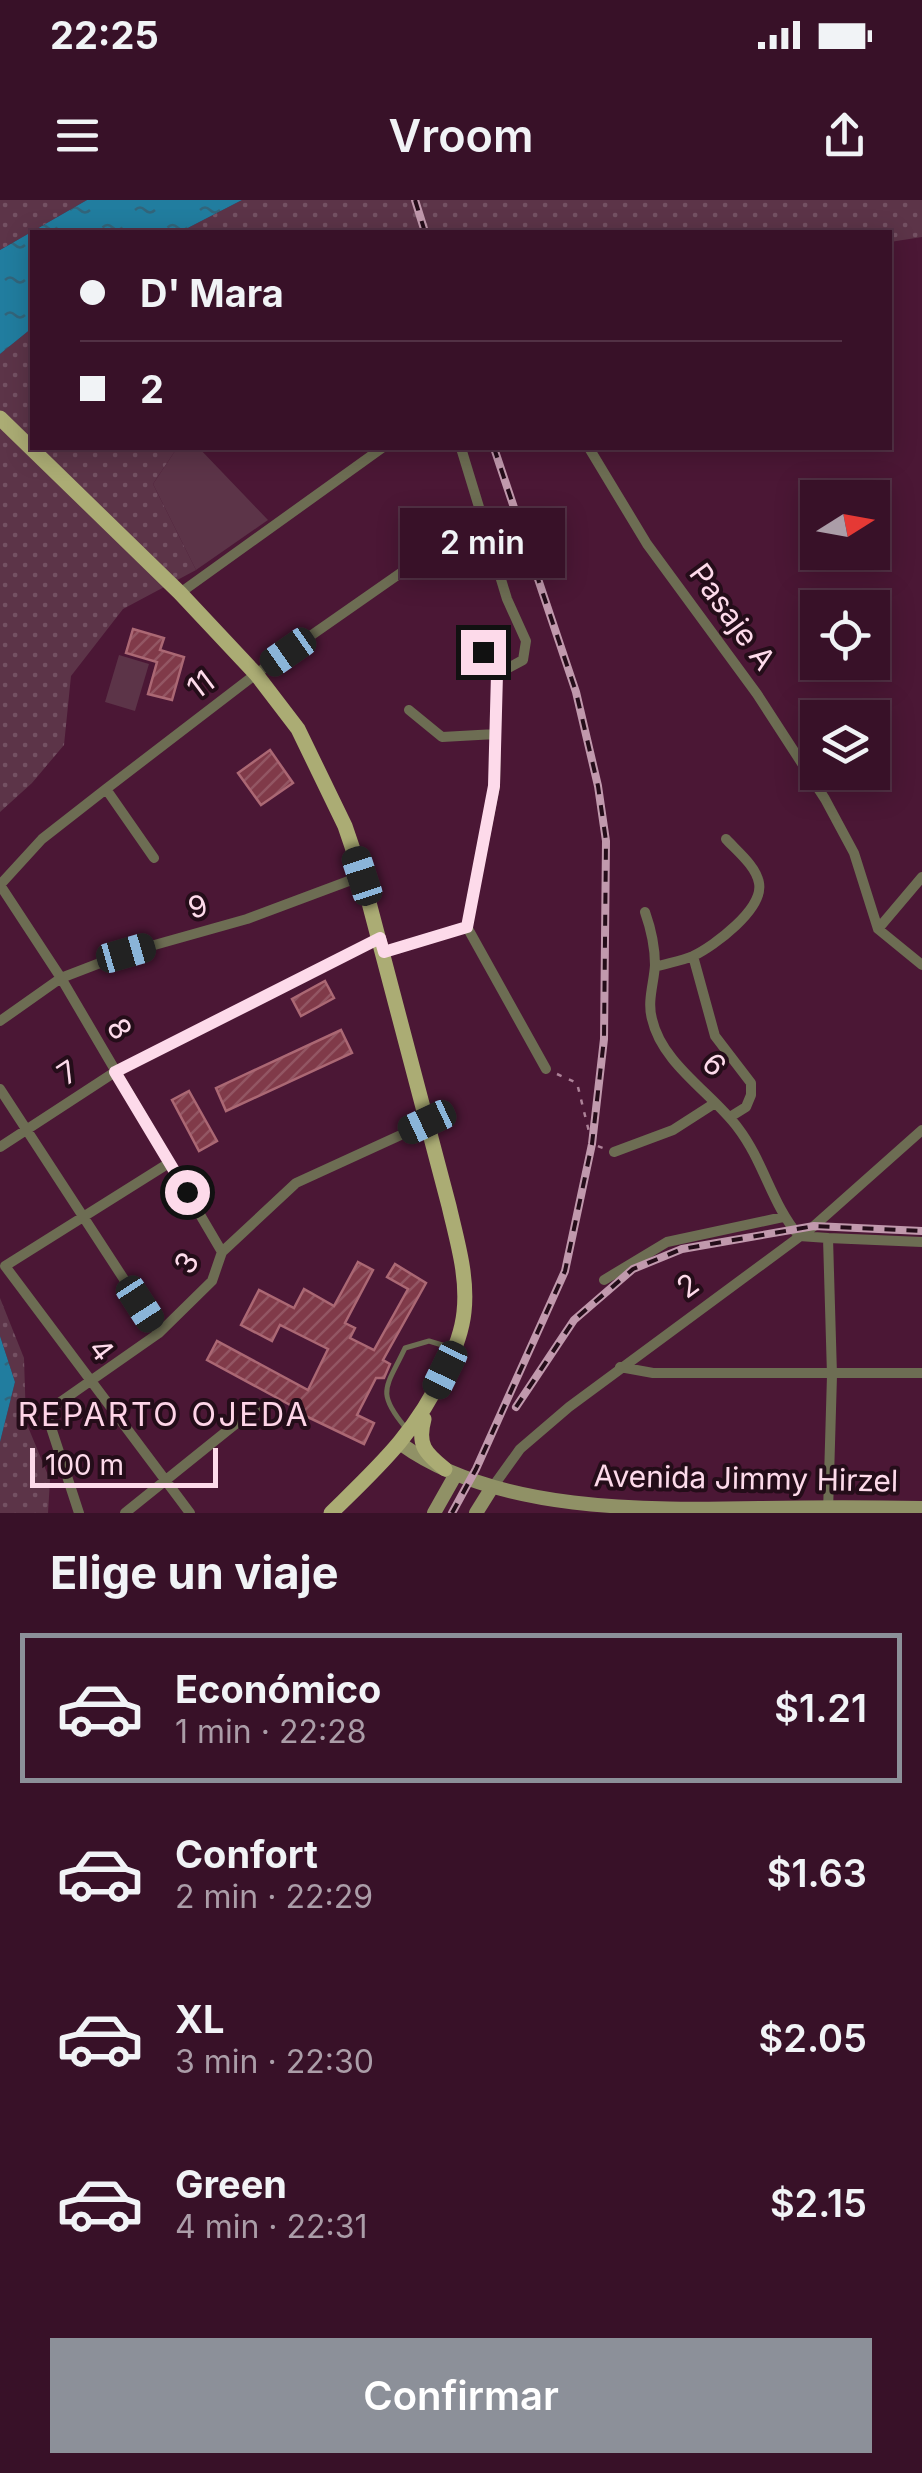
<!DOCTYPE html>
<html lang="es">
<meta charset="utf-8">
<style>
:root{--surface:#381128;--page:#3f1a30;--text:#f1f3f6;--muted:#ab9da8;--line:#523145;--accent:#8c9099}
body{margin:0;font-family:Inter,sans-serif;background:var(--page);color:var(--text);height:100vh;display:flex;flex-direction:column;font-size:38px;white-space:nowrap}
*{box-sizing:border-box;margin:0}
p{font-size:32px;color:var(--muted)}
.icon{flex:none;width:55px;height:55px;fill:none;stroke:currentColor;stroke-width:2;stroke-linecap:round;stroke-linejoin:round}
.map{position:relative;height:1313px;overflow:hidden}
.drawer{display:flex;flex-direction:column;background:var(--surface);flex:1}
.drawer>*{flex:none}
.hud{position:absolute;left:30px;top:30px;width:862px;height:220px;border-radius:0px;box-shadow:0 5px 25px #0003,0 0 0 2px var(--line);display:grid;align-content:center;height:220px;padding:0 50px;background:var(--surface)}
.needle{width:65px;rotate:79deg}
.controls{position:absolute;left:800px;top:280px;display:grid;gap:20px}
.controls a{display:grid;place-items:center;width:90px;height:90px;border-radius:0px;background:var(--surface);box-shadow:0 5px 25px #0003,0 0 0 2px var(--line);font-size:50px}
.scale{position:absolute;left:30px;bottom:25px;width:188px;box-sizing:border-box;padding-left:10px;border:5px solid #fddaea;border-top:0;font-size:28px;line-height:35px;white-space:nowrap;color:#fddaea;-webkit-text-stroke:8px #240d19;paint-order:stroke}
.end{position:absolute;width:45px;height:45px;margin:-22px;border:12px solid #fddaea;background:#111;box-shadow:0 0 0 5px #111}
.from{border-radius:50%}
.bubble{position:absolute;height:70px;border-radius:0px;background:var(--surface);box-shadow:0 5px 25px #0003,0 0 0 2px var(--line);font-size:32px;font-weight:600;line-height:70px;text-align:center}
.car{position:absolute;width:30px;height:60px;margin:-30px -15px;border-radius:12px;box-shadow:0 0 8px 2px #0007;background:linear-gradient(#222 24%,#8ab4d8 0 40%,#222 0 76%,#8ab4d8 0 86%,#222 0)}
.hud b{display:flex;align-items:center;gap:35px;height:95px;font-size:38px}
.hud b+b{border-top:2px solid var(--line)}
.hud i{width:25px;height:25px;background:var(--text)}
ul{padding:0;list-style:none}
li{display:flex;align-items:center;gap:30px;height:150px;margin:0 20px 15px;padding:0 30px;border:5px solid transparent;border-radius:0px}
li div{flex:1}
li b{display:block;font-size:38px}
li em{font-style:normal;font-weight:600}
li.current{border-color:var(--accent)}
li>.icon{width:90px;height:90px;stroke-width:1.5}
h2{padding:0 50px;font-size:45px;line-height:120px}
.primary-button{display:flex;gap:20px;margin-top:auto;padding:20px 50px}
.primary-button a{flex:1;height:115px;border-radius:0px;background:var(--accent);color:#fff;font-size:40px;font-weight:600;line-height:115px;text-align:center}
.status{display:flex;justify-content:space-between;align-items:center;height:70px;padding:0 50px;background:var(--surface);direction:ltr}
.status svg{height:28px;fill:currentColor}
header{display:flex;justify-content:space-between;align-items:center;height:130px;padding:0 50px;background:var(--surface);font-size:45px;font-weight:600}
.map>svg:first-child{display:block}
</style>
<div class="status"><b>22:25</b><svg viewBox="0 0 49 12"><path d="M0 12V9h3v3zM5 12V6h3v6zM10 12V3h3v9zM15 12V0h3v12zM26 1h20v11H26zM47 4h2v5h-2z"/></svg></div>
<header><svg class="icon" aria-label="menu" viewBox="0 0 24 24"><path d="M4 6h16M4 12h16M4 18h16"/></svg>Vroom<svg class="icon" aria-label="share" viewBox="0 0 24 24"><path d="M12 15V3M7 8l5-5 5 5M5 13v7h14v-7"/></svg></header>
<div class="map">
<svg width="922" height="1313" viewBox="0 0 922 1313">
<defs>
<pattern id="grass-dots" width="8" height="8" patternUnits="userSpaceOnUse" patternTransform="scale(2.5)"><rect width="8" height="8" fill="#5c3448"/><path d="M2 2h.1M6 6h.1" fill="none" stroke="#745163" stroke-width="1.8" stroke-linecap="round"/></pattern>
<pattern id="water-ripples" width="26" height="14" patternUnits="userSpaceOnUse" patternTransform="scale(2.5)"><rect width="26" height="14" fill="#217d9f"/><path d="M2 4q2-2 4 0t4 0M15 11q2-2 4 0t4 0" fill="none" stroke="#32657b"/></pattern>
<pattern id="building-hatch" width="6" height="6" patternUnits="userSpaceOnUse" patternTransform="scale(2.5)"><rect width="6" height="6" fill="#803a49"/><path d="M-1 1l2-2M0 6l6-6M5 7l2-2" fill="none" stroke="#935663"/></pattern>
</defs>
<rect width="100%" height="100%" fill="#4b1735"/>
<path fill="url(#grass-dots)" d="M0,0H87L0,50Z
M242,0H922V37L890,42V32H180Z
M32,128V248H177L153,284L196,370L123,409L71,476L64,545L32,583L0,612V154Z
M0,1098L24,1158L26,1222L50,1280L48,1313H0V1242L15,1182L0,1136Z"/>
<path fill="#5c3448" d="M177,248H199L268,320L196,370L153,284Z
M119,455L149,464L135,511L105,502Z"/>
<path fill="url(#water-ripples)" d="M87,0H242L180,32H32V128L0,154V50Z
M0,1136L15,1182L0,1242Z"/>
<path fill="url(#building-hatch)" stroke="#ab6874" stroke-width="2.5" d="M133,429L164,438L160,450L184,457L172,500L148,494L157,462L126,453Z
M270,550L293,583L261,605L238,573Z
M325,781L334,798L301,816L292,799Z
M341,830L352,853L226,911L216,888Z
M189,891L217,941L199,951L172,900Z
M358,1062L373,1070L345,1123L355,1128L350,1138L374,1150L408,1089L387,1077L395,1064L426,1083L383,1160L390,1164L384,1178H376L357,1215L374,1223L364,1244L291,1209L292,1206L207,1160L217,1141L308,1190L328,1149L280,1125L272,1141L241,1125L259,1090L294,1108L304,1089L334,1106Z"/>
<g fill="none" stroke-linecap="round" stroke-linejoin="round">
<path stroke="#ad8298" stroke-width="2.5" stroke-dasharray="5 8" stroke-linecap="butt" d="M557,874L577,883L592,944L603,948"/>
<path stroke="#6d6d53" stroke-width="5" d="M405,1227C375,1191 387,1187 405,1148L429,1141L452,1148"/>
<path stroke="#6d6d53" stroke-width="10" d="M461,248L507,399L526,441L523,460L497,474
M589,248L647,344L757,494L825,599L854,653L878,729L922,765
M180,393L382,248
M483,452L497,474L495,586L467,727L546,869
M409,510L442,537L496,534
M106,589L154,658
M0,685L42,639L106,589L256,474L445,342
M0,685L61,778L222,1052
M645,712C651,729 655,746 655,765C654,783 647,801 652,819C662,864 712,893 738,928C764,962 772,1005 799,1036L828,1038L832,1175L828,1312
M878,729L922,677
M384,752L467,727
M693,756L715,836L751,883V895L746,907L730,917
M655,767C668,763 681,761 693,756C714,746 764,709 759,683C756,666 737,651 726,639
M0,821L61,778L126,753L247,719L362,676
M0,889L159,1133
M0,947L115,872L380,738
M614,952L673,930L715,903
M169,963L5,1066L190,1313
M828,1038L922,1042
M604,1080L667,1042L783,1017
M620,1167L653,1173H922
M492,1288L520,1249L569,1207L814,1026L922,930
M79,1313L46,1212L159,1133L212,1081L222,1052L296,983L427,923
M125,1313L258,1206"/>
<path stroke="#909166" stroke-width="14" d="M401,1244C497,1313 647,1310 762,1308C815,1307 869,1307 922,1308
M434,1313L456,1274
M476,1313L491,1289"/>
<path stroke="#abac74" stroke-width="15" d="M0,218L180,393L256,474L298,529L345,626L362,676L449,1006C457,1041 468,1076 464,1112C462,1132 454,1152 445,1170C415,1234 380,1265 331,1313
M424,1219C417,1245 425,1253 445,1269"/>
<defs>
<path id="rail" d="M415,0L425,32
M516,1207L574,1120L633,1069L682,1049L814,1026L922,1031
M452,1313L476,1269L565,1071L592,944L604,839L606,641L598,586L576,492L494,248"/>
</defs>
<use href="#rail" stroke="#c199ad" stroke-width="8"/>
<use href="#rail" stroke="#240d19" stroke-width="4" stroke-dasharray="11" stroke-linecap="butt"/>
</g>
<g fill="none" stroke-linecap="round" stroke-linejoin="round">
<path stroke="#fddaea" stroke-width="12" d="M187,992L115,872L380,738L384,752L467,727L494,586L497,474L483,452"/>
</g>
<g text-anchor="middle" stroke-width="8" stroke-linejoin="round" paint-order="stroke">
<g font-size="30" fill="#fddaea" stroke="#240d19">
<text transform="translate(732 417) rotate(54)" y="10">Pasaje A</text>
<text transform="translate(201 485) rotate(-37)" y="10">11</text>
<text transform="translate(198 707) rotate(-16)" y="10">9</text>
<text transform="translate(119 829) rotate(60)" y="10">8</text>
<text transform="translate(714 865) rotate(47)" y="10">6</text>
<text transform="translate(68 873) rotate(-33)" y="10">7</text>
<text transform="translate(187 1063) rotate(-58)" y="10">3</text>
<text transform="translate(688 1086) rotate(-36)" y="10">2</text>
<text transform="translate(101 1150) rotate(53)" y="10">4</text>
<text transform="translate(746 1279) rotate(1)" y="10">Avenida Jimmy Hirzel</text>
</g>
<g font-size="32" letter-spacing="2.5" fill="#fed4e7" stroke="#240d19">
<text x="164" y="1226">REPARTO OJEDA</text>
</g>
</g>
</svg>
<div class="controls">
<a><svg class="needle" viewBox="-14 -14 28 28"><path d="M0-13l5 13h-10z" fill="#e53935"/><path d="M0 13l5-13h-10z" fill="#ab9da8"/></svg></a>
<a><svg class="icon" aria-label="locate" viewBox="0 0 24 24"><circle cx="12" cy="12" r="6"/><path d="M12 2v4M12 18v4M2 12h4M18 12h4"/></svg></a>
<a><svg class="icon" aria-label="layers" viewBox="0 0 24 24"><path d="M12 4l9 5-9 5-9-5zM3 14l9 5 9-5"/></svg></a>
</div>
<div class="scale">100 m</div>
<i class="end from" style="left:187px;top:992px"></i>
<i class="end" style="left:483px;top:452px"></i>
<div class="bubble" style="left:400px;top:308px;width:165px">2 min</div>
<i class="car" style="left:288px;top:452px;rotate:235deg"></i>
<i class="car" style="left:362px;top:676px;rotate:342deg"></i>
<i class="car" style="left:126px;top:753px;rotate:74deg"></i>
<i class="car" style="left:427px;top:922px;rotate:245deg"></i>
<i class="car" style="left:140px;top:1104px;rotate:147deg"></i>
<i class="car" style="left:445px;top:1170px;rotate:206deg"></i>
<div class="hud">
<b><i class="from"></i>D' Mara</b>
<b><i></i>2</b>
</div>
</div>
<section class="drawer">
<h2>Elige un viaje</h2>
<ul>
<li class="current"><svg class="icon" aria-label="car" viewBox="0 0 24 24"><path d="M5 17H2v-5l4-1 3-4h7l3 4 3 1v5h-3M9 17h6M6 11h13"/><circle cx="7" cy="17" r="2"/><circle cx="17" cy="17" r="2"/></svg><div><b>Económico</b><p>1 min · 22:28</p></div><em>$1.21</em></li>
<li><svg class="icon" aria-label="car" viewBox="0 0 24 24"><path d="M5 17H2v-5l4-1 3-4h7l3 4 3 1v5h-3M9 17h6M6 11h13"/><circle cx="7" cy="17" r="2"/><circle cx="17" cy="17" r="2"/></svg><div><b>Confort</b><p>2 min · 22:29</p></div><em>$1.63</em></li>
<li><svg class="icon" aria-label="car" viewBox="0 0 24 24"><path d="M5 17H2v-5l4-1 3-4h7l3 4 3 1v5h-3M9 17h6M6 11h13"/><circle cx="7" cy="17" r="2"/><circle cx="17" cy="17" r="2"/></svg><div><b>XL</b><p>3 min · 22:30</p></div><em>$2.05</em></li>
<li><svg class="icon" aria-label="car" viewBox="0 0 24 24"><path d="M5 17H2v-5l4-1 3-4h7l3 4 3 1v5h-3M9 17h6M6 11h13"/><circle cx="7" cy="17" r="2"/><circle cx="17" cy="17" r="2"/></svg><div><b>Green</b><p>4 min · 22:31</p></div><em>$2.15</em></li>
</ul>
<div class="primary-button"><a>Confirmar</a></div>
</section>
